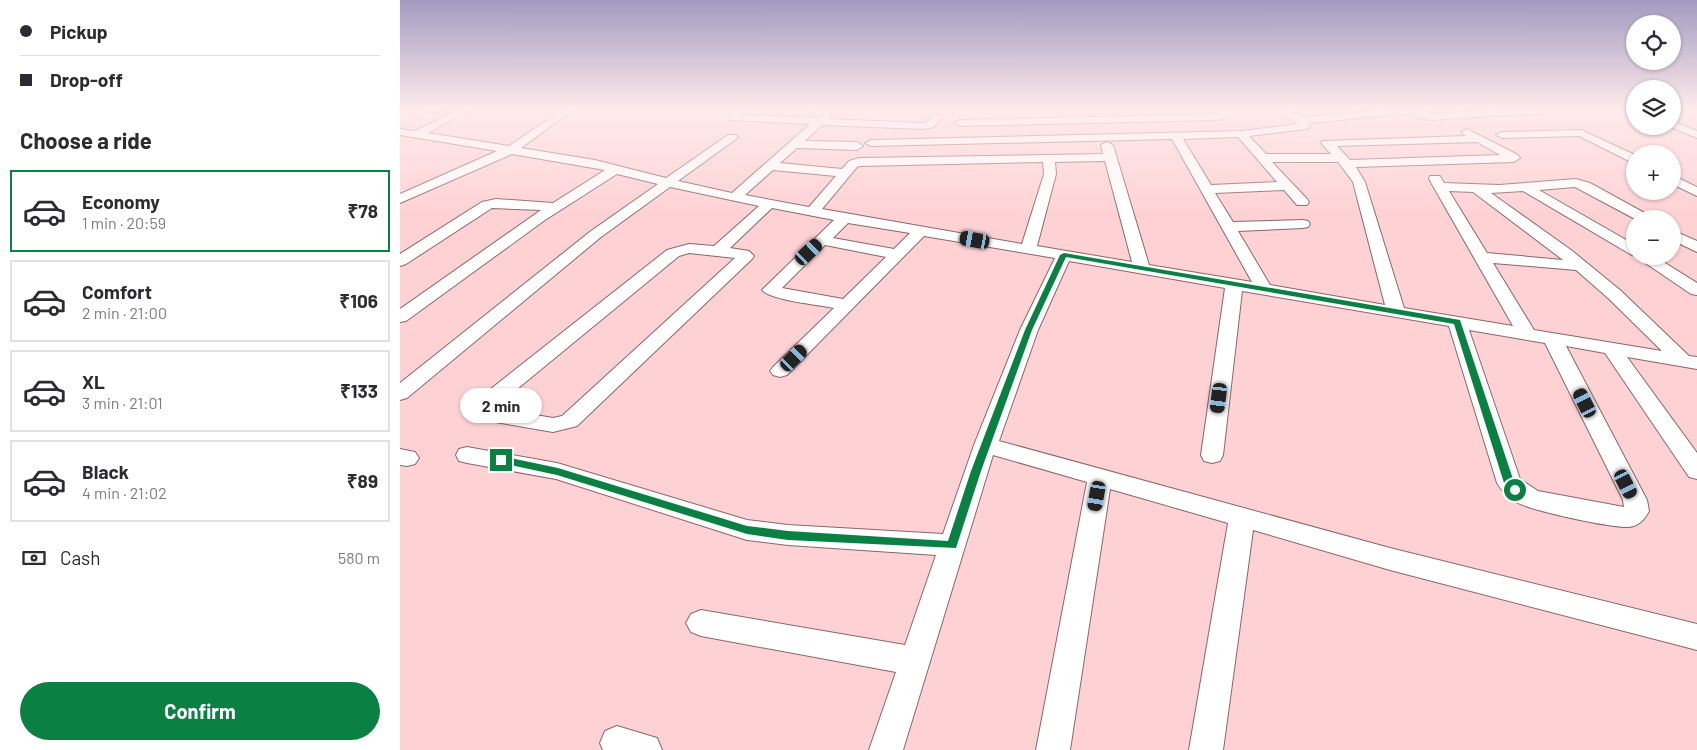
<!DOCTYPE html>
<meta charset="utf-8">
<style>
:root{--surface:#fff;--page:#f2f2f3;--text:#2b2b33;--muted:#7c7c81;--line:#e1e1e2;--accent:#0b8043}
body{margin:0;font-family:Barlow,sans-serif;background:var(--page);color:var(--text);height:100vh;display:flex;flex-direction:column;font-size:19px;white-space:nowrap}
*{box-sizing:border-box;margin:0}
p{font-size:16px;color:var(--muted)}
.icon{flex:none;width:28px;height:28px;fill:none;stroke:currentColor;stroke-width:2;stroke-linecap:round;stroke-linejoin:round}
.map{position:relative;flex:1;overflow:hidden}
.panel{display:flex;flex-direction:column;background:var(--surface);width:400px}
.panel>*{flex:none}
.top-card{display:grid;align-content:center;height:110px;padding:0 20px;background:var(--surface)}
.buttons{position:absolute;left:1226px;top:15px;display:grid;gap:10px}
.buttons a{display:grid;place-items:center;width:55px;height:55px;border-radius:50%;background:var(--surface);box-shadow:0 1px 4px #0004;font-size:25px}
.end{position:absolute;width:22px;height:22px;margin:-11px;border:6px solid #0b8043;background:#fff;box-shadow:0 0 0 2px #fff}
.from{border-radius:50%}
.bubble{position:absolute;height:35px;border-radius:18px;background:var(--surface);box-shadow:0 1px 4px #0004;font-size:16px;font-weight:700;line-height:35px;text-align:center}
.car{position:absolute;width:15px;height:30px;margin:-15px -8px;border-radius:6px;box-shadow:0 0 4px 1px #0007;background:linear-gradient(#222 24%,#8ab4d8 0 40%,#222 0 76%,#8ab4d8 0 86%,#222 0)}
.top-card b{display:flex;align-items:center;gap:18px;height:48px;font-size:19px}
.top-card b+b{border-top:1px solid var(--line)}
.top-card i{width:12px;height:12px;background:var(--text)}
ul{padding:0;list-style:none}
li{display:flex;align-items:center;gap:15px;height:82px;margin:0 10px 8px;padding:0 10px;border:2px solid var(--line);border-radius:0px}
li div{flex:1}
li b{display:block;font-size:19px}
li em{font-style:normal;font-weight:700}
li.active{border-color:var(--accent)}
li>.icon{width:45px;height:45px;stroke-width:1.5}
h2{padding:0 20px;font-size:22px;line-height:60px}
.pay{display:flex;align-items:center;gap:12px;height:55px;padding:0 20px;font-size:19px}
.pay p{margin-inline-start:auto}
.button{display:flex;gap:10px;margin-top:auto;padding:10px 20px}
.button a{flex:1;height:58px;border-radius:30px;background:var(--accent);color:#fff;font-size:20px;font-weight:700;line-height:58px;text-align:center}
main{display:flex;flex:1;min-height:0}
.map>svg:first-child{display:block}
</style>
<main>
<section class="panel">
<div class="top-card">
<b><i class="from"></i>Pickup</b>
<b><i></i>Drop-off</b>
</div>
<h2>Choose a ride</h2>
<ul>
<li class="active"><svg class="icon" aria-label="car" viewBox="0 0 24 24"><path d="M5 17H2v-5l4-1 3-4h7l3 4 3 1v5h-3M9 17h6M6 11h13"/><circle cx="7" cy="17" r="2"/><circle cx="17" cy="17" r="2"/></svg><div><b>Economy</b><p>1 min · 20:59</p></div><em>₹78</em></li>
<li><svg class="icon" aria-label="car" viewBox="0 0 24 24"><path d="M5 17H2v-5l4-1 3-4h7l3 4 3 1v5h-3M9 17h6M6 11h13"/><circle cx="7" cy="17" r="2"/><circle cx="17" cy="17" r="2"/></svg><div><b>Comfort</b><p>2 min · 21:00</p></div><em>₹106</em></li>
<li><svg class="icon" aria-label="car" viewBox="0 0 24 24"><path d="M5 17H2v-5l4-1 3-4h7l3 4 3 1v5h-3M9 17h6M6 11h13"/><circle cx="7" cy="17" r="2"/><circle cx="17" cy="17" r="2"/></svg><div><b>XL</b><p>3 min · 21:01</p></div><em>₹133</em></li>
<li><svg class="icon" aria-label="car" viewBox="0 0 24 24"><path d="M5 17H2v-5l4-1 3-4h7l3 4 3 1v5h-3M9 17h6M6 11h13"/><circle cx="7" cy="17" r="2"/><circle cx="17" cy="17" r="2"/></svg><div><b>Black</b><p>4 min · 21:02</p></div><em>₹89</em></li>
</ul>
<div class="pay"><svg class="icon" aria-label="cash" viewBox="0 0 24 24"><path d="M3 7h18v10H3z"/><circle cx="12" cy="12" r="2"/></svg>Cash<p>580 m</p></div>
<div class="button"><a>Confirm</a></div>
</section>
<div class="map">
<svg width="1297" height="750" viewBox="0 0 1297 750">
<rect width="100%" height="100%" fill="#fed2d5"/>
<g fill="none" stroke-linecap="round" stroke-linejoin="round">
<defs>
<path id="minor" d="M57,110H69L28,133L109,146L162,110H173L121,148L195,160L266,178L328,135H336L338,137L336,139L278,181L332,193L410,124L329,120L328,115L335,110H347L340,115L417,118L426,113L431,116L429,119L523,123L527,122L533,115H541L542,117L534,127L523,129L422,125L405,141L457,142L463,146L457,150L397,148L380,163L442,169L449,161L459,158L703,154L701,145L707,142L713,145L749,265L852,282L772,139L471,146L465,143L471,140L841,131L898,124L879,112L878,110H890L904,117L985,110H1017L1031,114L1100,110H1146L1141,113L1031,120L1019,118L1009,113L910,123L909,128L905,129L849,136L866,154H931L921,143L923,141L1066,136L1061,132L1067,129L1118,155L1120,158L1114,162L956,167L965,182L1004,308L1113,326L1029,179L1030,176H1040L1044,183L1099,185L1176,179L1190,183L1250,216L1252,219H1235L1175,187L1139,190L1235,245V256L1230,254L1123,191L1091,193L1171,250L1220,290L1289,356L1297,357V369L1227,357L1297,453V479L1289,477L1205,353L1166,346L1247,500L1249,511C1245,519 1239,526 1229,527C1211,528 1132,511 1116,502C1108,497 1102,491 1097,483L1049,326L842,291L823,455L820,461L812,463L804,461L801,455L825,288L669,261L638,330L599,441L990,548L1297,624V650L990,570L853,530L823,750H789L828,523L710,489L670,750H636L687,482L593,455L503,750H469L496,672L301,636L291,632L286,623L291,614L301,610L505,645L536,555L388,545L347,540L156,479L67,463L59,461L56,455L59,449L67,447L157,463L347,520L388,525L543,534L574,445L620,330L655,258L524,236L387,375L380,377L373,375L370,371L373,367L434,308C420,305 369,300 362,290L434,220L372,208L330,248L349,251L354,256L352,259L177,426L153,432L84,420L72,416L69,411L78,399L267,250L289,244L314,246L359,206L270,187L201,237L7,398L0,400V383L191,231L258,184L217,174L145,220L6,321L0,322V309L141,210L92,208L6,264L0,266V254L82,202L96,199L153,203L205,170L112,154L0,203V194L97,151L0,135V129L15,131ZM838,137L877,182L811,185L783,139ZM1077,142L1100,155L950,160L937,146ZM705,161L732,262L637,246L656,174L655,162ZM643,162L644,174L622,244L422,209L457,167L460,166ZM872,162H938L953,182L985,305L870,285L838,231L903,228L908,227L910,224L908,221L903,220L833,222L815,193L884,190L897,205H907L909,202L907,199ZM373,170L436,176L409,207L345,195ZM1049,191L1073,192L1163,260L1087,253ZM448,223L510,233L494,249L433,238ZM425,245L486,257L443,299L382,288ZM289,253L335,258L162,416L153,418L94,408L279,256ZM1093,263L1176,270L1208,298L1262,351L1134,330ZM1069,330L1145,343L1223,500L1224,507L1138,491L1120,479Z
M815,110H825L828,116L827,118L817,120L559,126L554,123L559,120L817,114Z
M1272,121L1297,131V138L1268,126H1272Z
M1181,130L1235,155V164L1179,136L1102,138L1096,135L1102,132Z
M1272,175L1297,187V196L1272,184Z
M1272,230L1297,241V252L1272,240Z
M1235,256H1254L1297,283V295L1291,294Z
M0,449L15,452L19,458L15,464L7,466L0,465Z
M217,726L257,738L262,750H203L200,743L205,731Z"/>
</defs>
<use href="#minor" stroke="#8b6568" stroke-width="2"/>
<use href="#minor" fill="#fff" fill-rule="evenodd"/>
</g>
<path fill="#b08c8f" d="M23,110H51L42,114H25Z"/>
<path fill="#907274" d="M39,110H51L42,114Z"/>
<linearGradient id="sky" x2="0" y2="1"><stop stop-color="#a39bc0"/><stop offset="0.51" stop-color="#ffebec"/><stop offset="1" stop-color="#ffebec" stop-opacity="0"/></linearGradient>
<rect width="1297" height="215" fill="url(#sky)"/>
<path fill="#0b8043" d="M664,253L1060,320L1114,482L1120,490L1115,494L1111,493L1104,483L1054,324L666,257L632,330L581,471L556,548L388,540L347,534L157,475L101,463L96,460L101,456L158,468L347,526L388,531L548,541L571,471L625,330L660,255Z"/>
</svg>
<div class="buttons">
<a><svg class="icon" aria-label="locate" viewBox="0 0 24 24"><circle cx="12" cy="12" r="6"/><path d="M12 2v4M12 18v4M2 12h4M18 12h4"/></svg></a>
<a><svg class="icon" aria-label="layers" viewBox="0 0 24 24"><path d="M12 4l9 5-9 5-9-5zM3 14l9 5 9-5"/></svg></a>
<a>+</a>
<a>−</a>
</div>
<i class="end from" style="left:1115px;top:490px"></i>
<i class="end" style="left:101px;top:460px"></i>
<div class="bubble" style="left:60px;top:388px;width:82px">2 min</div>
<i class="car" style="left:575px;top:240px;rotate:280deg"></i>
<i class="car" style="left:409px;top:252px;rotate:47deg"></i>
<i class="car" style="left:394px;top:358px;rotate:45deg"></i>
<i class="car" style="left:819px;top:398px;rotate:187deg"></i>
<i class="car" style="left:1185px;top:403px;rotate:333deg"></i>
<i class="car" style="left:1226px;top:484px;rotate:153deg"></i>
<i class="car" style="left:697px;top:496px;rotate:190deg"></i>
</div>
</main>
